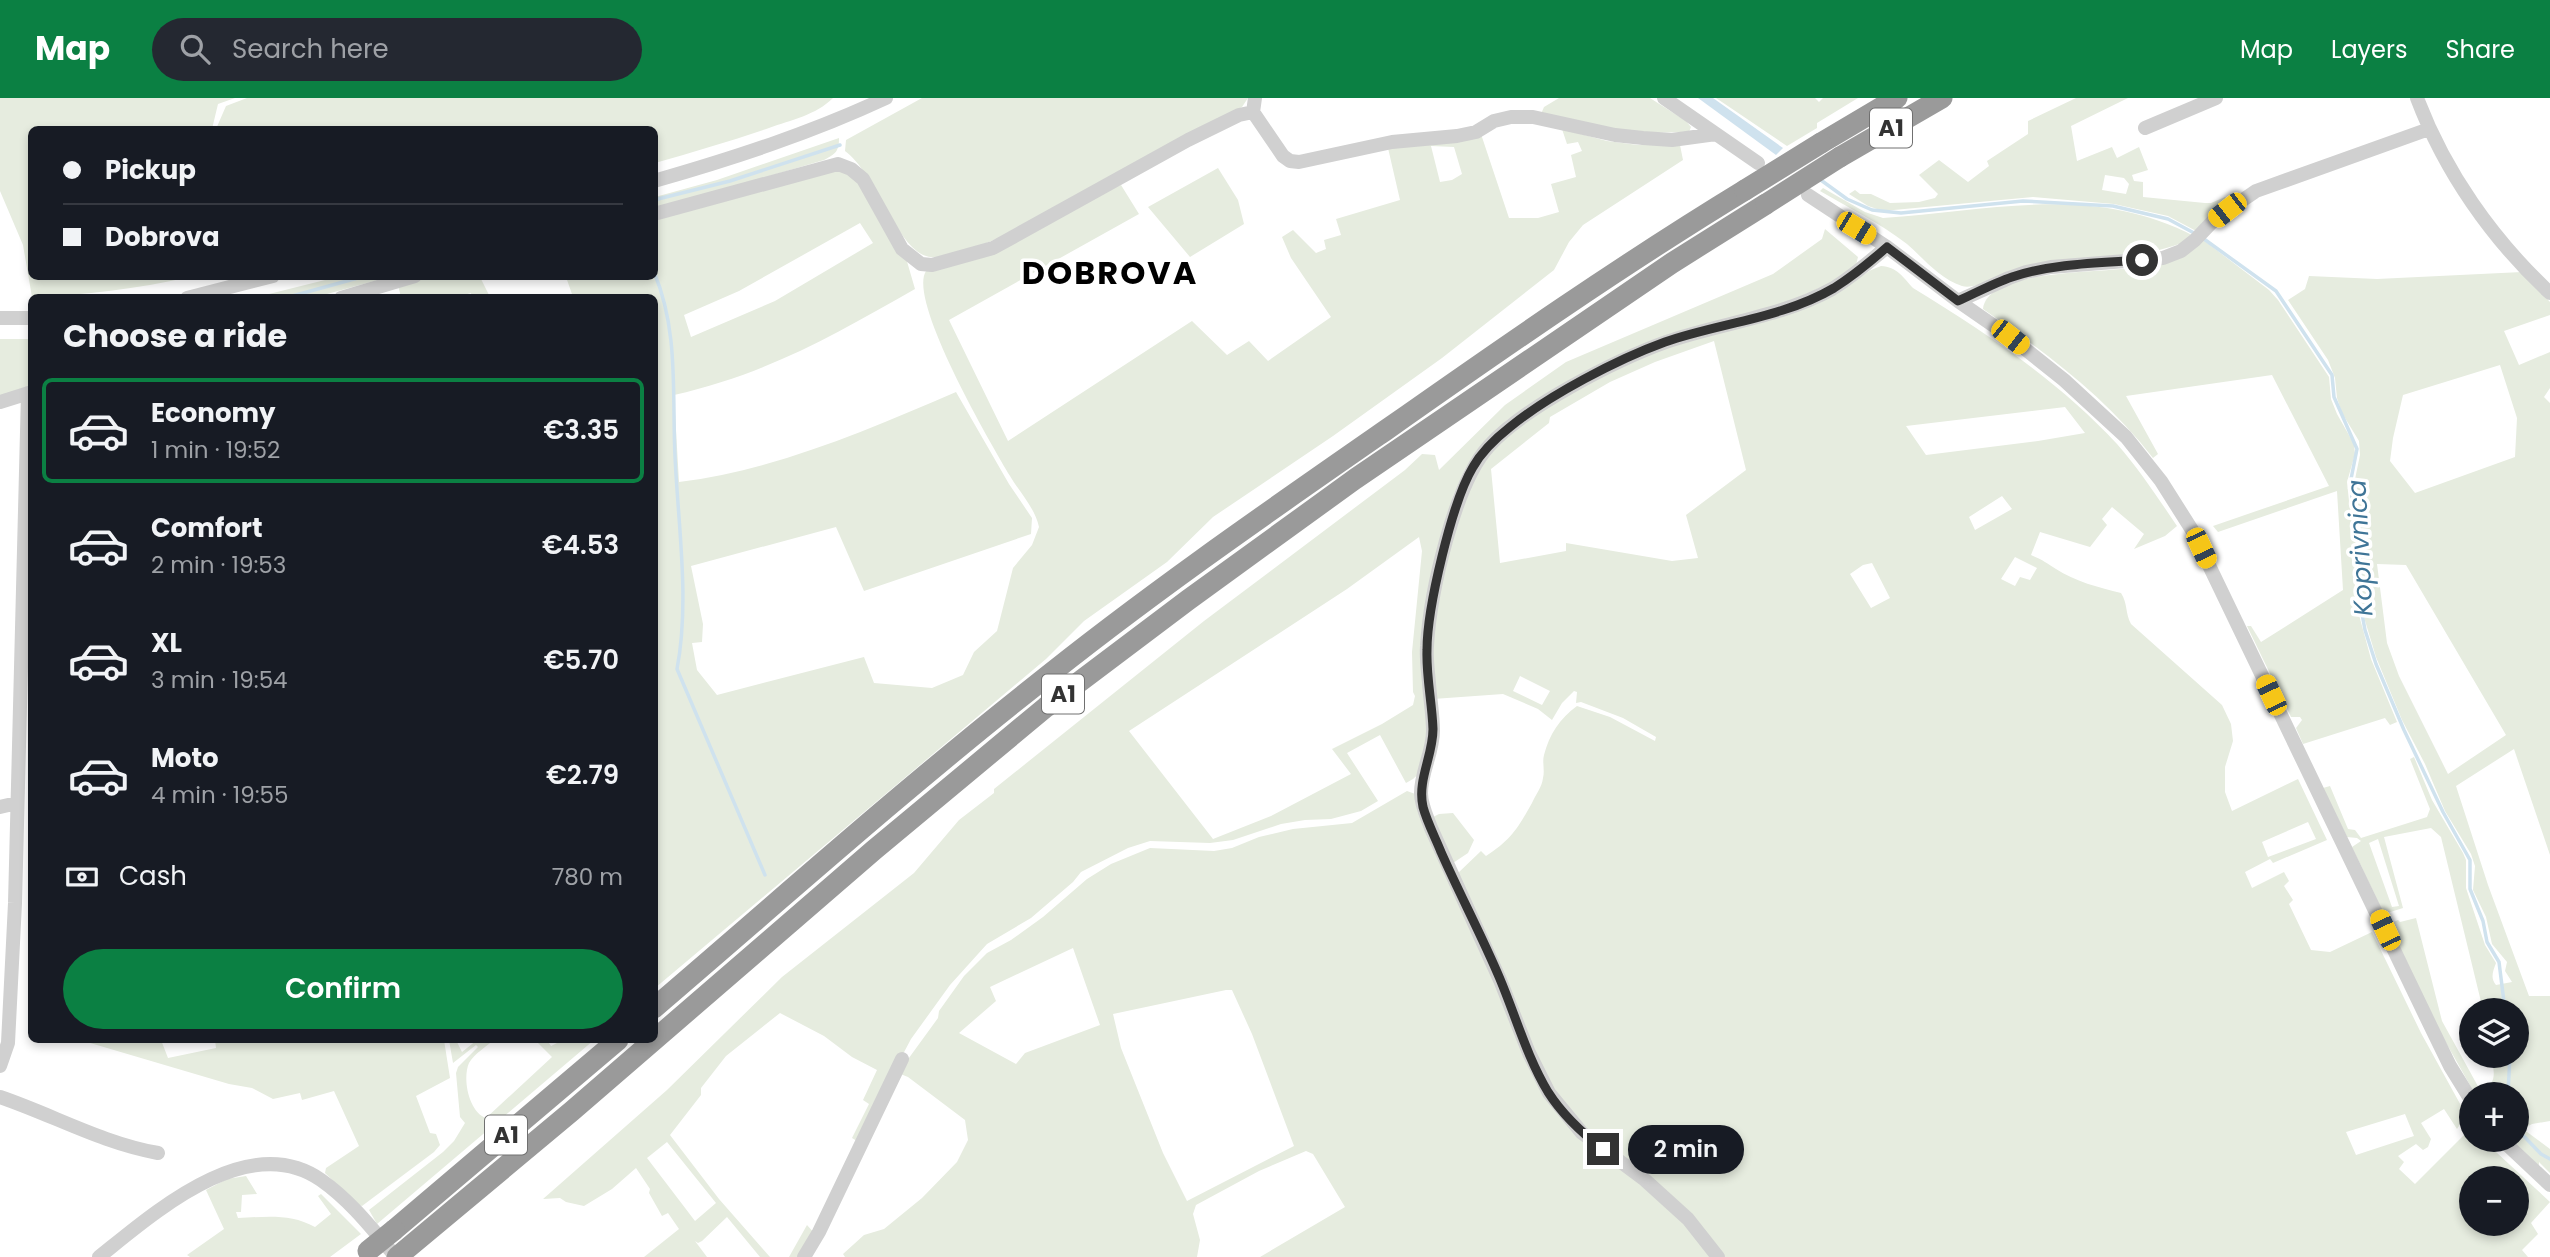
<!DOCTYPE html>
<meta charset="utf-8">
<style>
:root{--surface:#171b24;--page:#242831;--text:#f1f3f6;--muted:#9ea1a6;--line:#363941;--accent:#0b8043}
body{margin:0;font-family:Poppins,sans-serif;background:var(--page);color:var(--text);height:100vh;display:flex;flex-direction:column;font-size:26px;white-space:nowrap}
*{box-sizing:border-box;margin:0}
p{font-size:23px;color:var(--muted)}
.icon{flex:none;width:38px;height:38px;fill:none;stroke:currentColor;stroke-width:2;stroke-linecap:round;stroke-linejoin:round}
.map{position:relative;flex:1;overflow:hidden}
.details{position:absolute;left:28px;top:196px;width:630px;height:749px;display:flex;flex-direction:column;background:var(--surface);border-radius:10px;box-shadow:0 4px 10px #0003}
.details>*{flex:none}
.top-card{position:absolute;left:28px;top:28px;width:630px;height:154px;border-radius:10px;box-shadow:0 4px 10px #0003;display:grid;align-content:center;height:154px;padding:0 35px;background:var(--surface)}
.tools{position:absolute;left:2459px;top:900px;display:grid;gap:14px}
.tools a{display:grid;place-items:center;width:70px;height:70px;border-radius:50%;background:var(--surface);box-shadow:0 4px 10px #0003;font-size:35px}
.end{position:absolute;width:32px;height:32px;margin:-16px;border:9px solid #333;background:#fff;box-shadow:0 0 0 4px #fff}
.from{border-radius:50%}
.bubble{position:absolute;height:49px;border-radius:24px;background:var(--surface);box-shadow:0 4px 10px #0003;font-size:23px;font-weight:600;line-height:49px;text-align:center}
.car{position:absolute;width:21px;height:42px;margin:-21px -10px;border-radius:9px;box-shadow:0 0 5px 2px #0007;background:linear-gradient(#f5c518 24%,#345 0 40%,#f5c518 0 76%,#345 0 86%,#f5c518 0)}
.top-card b{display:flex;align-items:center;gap:24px;height:66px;font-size:26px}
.top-card b+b{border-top:2px solid var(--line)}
.top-card i{width:18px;height:18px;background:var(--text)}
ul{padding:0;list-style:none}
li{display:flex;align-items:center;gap:21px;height:105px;margin:0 14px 10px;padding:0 21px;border:4px solid transparent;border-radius:10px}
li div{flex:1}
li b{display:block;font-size:26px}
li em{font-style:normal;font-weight:600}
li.current{border-color:var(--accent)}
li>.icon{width:63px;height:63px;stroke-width:1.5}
h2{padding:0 35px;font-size:32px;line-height:84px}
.pay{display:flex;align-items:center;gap:18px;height:77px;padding:0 35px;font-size:26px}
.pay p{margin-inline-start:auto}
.cta{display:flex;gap:14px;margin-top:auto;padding:14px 35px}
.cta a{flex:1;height:80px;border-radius:42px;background:var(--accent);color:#fff;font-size:28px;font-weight:600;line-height:80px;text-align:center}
header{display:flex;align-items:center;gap:42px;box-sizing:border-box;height:98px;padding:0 35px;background:var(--accent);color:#fff}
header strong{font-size:33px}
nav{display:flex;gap:38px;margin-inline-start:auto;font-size:24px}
.search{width:490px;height:63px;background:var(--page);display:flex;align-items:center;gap:18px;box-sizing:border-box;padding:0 24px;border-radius:38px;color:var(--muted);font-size:26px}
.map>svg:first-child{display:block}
</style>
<header>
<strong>Map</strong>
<div class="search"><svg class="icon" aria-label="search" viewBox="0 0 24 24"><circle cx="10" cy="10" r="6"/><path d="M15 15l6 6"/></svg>Search here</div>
<nav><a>Map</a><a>Layers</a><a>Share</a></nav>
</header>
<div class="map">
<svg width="2550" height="1159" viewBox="0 0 2550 1159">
<rect width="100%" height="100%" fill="#fff"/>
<path fill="#e6ecdf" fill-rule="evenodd" d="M0,0H235L218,6L212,31L32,32V178L189,179C137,191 85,197 32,199L23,147L0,93Z
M247,0H833C816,17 791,22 769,30C731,43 693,54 655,65L654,32L216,31L226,8Z
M922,0H1248L1242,9L1004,138C982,146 955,161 931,159C898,156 877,76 845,53L846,42Z
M1559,0H1650L1686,23L1691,29L1689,34L1636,35L1541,16L1544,9Z
M1716,0H1815L1819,4L1823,0H1858L1817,25V30L1787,48Z
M2076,0H2128L2071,28L2077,63L2112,49L2117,60L2139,49L2148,72L2132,77L2134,83L2143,84V99L2205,105H2211L2225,99L2227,102L2211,114L2198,134L2168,118L2114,106L2033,99L1883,113L1868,108L1849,96L1855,92L1860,96H1871L1890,105L1919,104L1935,100L1938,96L1919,77L1939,62L1968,84L1989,68L1987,63L2028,36V23ZM2105,77L2124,80L2129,86L2126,96L2102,92Z
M1562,31L1607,43L1638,47H1680L1683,62L1583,127L1569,144L1554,172L1442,260L1333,338L1213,419L1167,464L1084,523L1046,561L655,890L654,200L573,199L566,179L654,178L655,121L827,72L843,74L858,82L906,160L915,191C834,237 767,276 674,297L679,384C776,372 867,332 956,294L1009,386L1032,420L1031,436L864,493L836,429L691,468L703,526L702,544L692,545L697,572L717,597L864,559L874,585L932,590L963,577L974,554L997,533L1013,470L1032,447L1039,429C1035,410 1020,395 1010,378C991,346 907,202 926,173L1121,87L1139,116L949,222L1008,343L1192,223L1227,257L1249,243L1268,263L1331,219L1291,160L1282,139L1293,132L1316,155L1326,151L1324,142L1341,137L1336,121L1400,102L1388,50L1481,36L1509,120H1538L1559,114L1551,86L1576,79L1571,57L1582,53L1578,44L1567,46ZM1431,48L1454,49L1462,76L1452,82L1440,84ZM860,125L873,145L775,203L691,239L684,217L739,193Z
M839,40C839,53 836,56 824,62L655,112V99L717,82Z
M1218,70L1238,102L1244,126L1190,159L1148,109Z
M1823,90L1865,114L1883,120C1992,113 2091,85 2194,138C2169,159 2059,166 2022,170C2004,173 1976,193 1962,188C1940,181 1924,161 1907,146C1880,125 1849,110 1820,93Z
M1825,131L1858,159L1856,167L1835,183L1783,206L1675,236L1524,311L1507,322L1481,348L1465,371L1453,398L1445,428L1425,528L1428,625L1421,674L1413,681L1406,685L1380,637L1347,655L1378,703L1361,713L1331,721L1305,722L1281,726L1233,742L1210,745L1150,743L1128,750L1081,774L1073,784L1031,820L987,846L950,887L911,941L857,1043L852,1040L869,1006L863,1002L877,972L852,959L824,938L780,915L726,958L701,990V997L670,1037L719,1101L770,1159H760L727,1119L702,1143L698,1145L695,1143L707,1159H644L679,1131L668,1115L662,1118L649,1095L650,1091L636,1070L612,1091L584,1108L566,1104L560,1100L543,1101L667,992L782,879L914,775L959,722L994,695V691L1204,523L1405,372L1422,356L1435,357L1439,372L1505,307L1566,264L1773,176L1822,141ZM1419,439L1422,453L1412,554L1413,594L1415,598L1413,607L1382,626L1332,651L1351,676L1271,718L1213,741L1129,633L1347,491ZM667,1044L716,1105L695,1123L647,1060Z
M2202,141L2269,192L2278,202L2329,279L2331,301L2337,316L2354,346L2355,356L2347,384L2349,403L2354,415L2358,453L2355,488L2359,517L2371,561L2397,624L2390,627L2385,620L2303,646L2296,630L2302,622L2300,619H2291L2247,528H2251L2261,544L2343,492L2337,393L2218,434L2213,428L2329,388L2272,277L2126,298L2158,356L2153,360C2106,299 2045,254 1983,211C1988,167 2117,177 2148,167C2166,161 2185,150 2202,141Z
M1881,168C1897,169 1903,179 1913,190C1986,235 2058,282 2117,346C2139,371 2158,400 2177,428L2165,438L2134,451L2144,436L2112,409L2102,421L2107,427L2090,449L2040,434L2031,457C2043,462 2047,465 2056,471C2074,483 2100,490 2121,495C2128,506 2125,515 2131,526L2222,607L2231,626L2233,643L2225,669V694L2232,713L2298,681L2327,742L2273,765L2270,761L2245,774L2252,790L2284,774L2289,783L2284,788L2293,802L2289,806L2311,852L2330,854L2372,834L2421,935L2464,1013L2463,1022L2457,1031L2444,1011L2421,1025L2431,1041L2428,1049L2423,1052L2416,1046L2398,1058L2404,1064L2399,1071L2415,1086L2471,1030V1041H2486L2496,1054L2550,1104L2531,1125L2538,1136L2522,1152L2528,1159H1260L1345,1109L1313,1056L1306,1053L1259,1073L1196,1107L1193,1116L1200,1142L1197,1159H845L843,1156L864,1137L884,1131L922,1100L957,1064L968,1042L965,1022L908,979L898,975L938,920L939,913L964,878L987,855L1011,842L1043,819L1087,781L1111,766L1150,750L1214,753L1232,750L1259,739L1293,731L1352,725L1407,693L1418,697L1431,720L1439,716L1453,715L1474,742L1468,755L1453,765L1457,776L1481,753L1486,758C1511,742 1518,730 1532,705C1536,696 1542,689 1543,680C1545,672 1542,664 1544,657C1549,637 1560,620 1577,608L1610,619L1655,643L1656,639L1623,620L1581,604L1576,605L1577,594L1574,593L1562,605L1552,622L1538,611L1503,596L1433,601L1430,535L1463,398L1496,347L1535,315L1616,271L1657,253L1834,196L1871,172ZM1714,243L1746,372L1686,417L1698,460L1672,463L1566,445V453L1500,465L1491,371L1549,325L1550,319L1610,284L1655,264ZM2065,309L2085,335L2038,343L1926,357L1906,328ZM2002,398L2012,411L1975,432L1969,419ZM2015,459L2037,470L2030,482L2020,479L2015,488L2001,481ZM1872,465L1890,500L1871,510L1850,476L1863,467ZM1520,578L1550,593L1542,607L1513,593ZM2308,724L2316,741L2268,759L2262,744ZM1073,850L1100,927L1025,955L1016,966L959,935L996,903L990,889ZM1226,892H1232L1252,936L1294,1048L1187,1103L1163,1055L1121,950L1113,916ZM2405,1016L2414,1038L2356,1057L2346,1034ZM2471,1080H2516V1125H2471Z
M2522,174L2550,204V217L2504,233L2519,267L2550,254V290L2544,299L2550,305V757L2514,651L2456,688L2488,787L2529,898H2550V1023L2532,1026L2523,1031L2550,1051V1075L2539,1064V1068L2511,1041H2516V996H2475L2436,927L2389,826L2398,822L2400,824L2416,820L2442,923L2480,992L2482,993C2498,985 2494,973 2491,957H2516V912H2483L2441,739L2431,730L2384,739L2403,810L2384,816L2352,749L2361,743L2357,740L2347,739L2323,690L2330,688L2348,731L2355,732L2361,740L2427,719L2430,711L2410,661L2414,659L2432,702L2463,755L2466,762V790L2485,847L2496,865C2493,873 2490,880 2496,887L2512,884L2505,873L2507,864L2492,846L2486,819L2473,792L2475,768L2471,756L2445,713L2425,666L2402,622L2376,559L2363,516L2360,489L2364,452L2354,386L2360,357L2359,343L2342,315L2337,300L2335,280L2328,262L2288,202L2305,191L2309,178L2377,181ZM2500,267L2517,320L2515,359L2415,395L2390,363L2393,340L2403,297ZM2377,466L2406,467L2506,637L2448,676L2399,578L2387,545ZM2378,741L2399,808L2392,809L2369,745Z
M341,178L389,179L316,199H257Z
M428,179H480L490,199H472L471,195L456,199H401L398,187Z
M0,241H31V288L0,298Z
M80,942H161L168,960L216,950L215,942H444L450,980L416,998L430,1035L436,1036L440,1047L434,1054L362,1108L359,1107L325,1075L326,1070L359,1048L334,993L302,1002L300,995L273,1001L252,990L229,986Z
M449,942H456L462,954L477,942H494C487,948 474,956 469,965C462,981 469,1014 486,1020L552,959L535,942H547L551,948L563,942H594L377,1126L369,1112L443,1054L454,1043L465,1025L460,1019L456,975L458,969L478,949L476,947L453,965Z
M246,1078L257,1096L242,1097L241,1114H236L238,1120C265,1119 290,1115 315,1129L331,1116L318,1098L321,1096L361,1136L330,1159H190L187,1157L224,1131L206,1092L227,1081Z
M807,1127L815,1136L800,1159H789Z"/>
<path fill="#cfe2ee" d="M1698,0H1713L1783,50L1776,57Z"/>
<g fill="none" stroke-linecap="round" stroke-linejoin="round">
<path stroke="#cfe2ee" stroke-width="3.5" d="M1818,80L1847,101L1872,112L1901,115L2023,103L2113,108L2168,121L2194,135
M654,102L730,83L840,47
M2204,141L2276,193L2332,277L2334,299L2357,351L2351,381L2352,401L2361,451L2360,505L2365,532L2376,566L2404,632L2443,714L2470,762V791L2483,823L2487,844L2499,864L2505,912
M654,174C679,233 672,296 675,358C678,427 690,503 677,571L765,777
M285,200L365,178
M2508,996L2510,957
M2516,1030L2541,1056L2550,1061"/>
<path stroke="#d0d0d0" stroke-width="14" d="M1664,0L1758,65
M2417,0C2445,74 2492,141 2550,195
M1253,14L1283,58L1290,63L1299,64L1392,44L1457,38L1476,34L1494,23L1511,19H1533L1615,37L1643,40L1672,42L1716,36
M2145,30L2216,0
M654,83C734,60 811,35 886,0
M1808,97L1887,149L1958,203L2010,239L2064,282L2126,339L2161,383L2192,432L2431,929L2450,968L2471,1002
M654,116L838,66L851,71L863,81L902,151L921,166L932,167L993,150L1188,42L1239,17L1253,14L1255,0
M187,200L273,178
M341,200L415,178
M1958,203L2009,180L2026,174L2051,169L2163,160L2181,153L2195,142L2215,121L2256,93L2429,31
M0,220H32
M0,304L32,294
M0,709L17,705
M0,968L8,945L15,805L28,295
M0,999C53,1017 102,1045 158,1055
M2501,1041L2550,1087
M99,1159C154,1115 248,1031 321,1082C351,1103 373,1132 396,1159
M804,1159L819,1134L902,961
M1718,1159L1688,1121L1645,1082L1582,1035L1549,995L1529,955L1500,882L1431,730C1427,719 1421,707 1421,695C1421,674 1433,654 1433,633C1433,617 1430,601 1429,585C1428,573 1426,560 1427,548C1430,496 1454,386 1489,348C1524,309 1616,262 1666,244C1721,225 1781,219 1832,191C1852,179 1869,164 1887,149"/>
<path stroke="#9a9a9a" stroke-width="21" d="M1821,45L1897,0
M1840,59L1942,0
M654,910C779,803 902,693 1031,591C1145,499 1265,416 1386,332C1504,249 1622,167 1745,92
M394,1132L618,942
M397,1159L572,1013L874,752L1046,609L1188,502L1355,381L1672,165L1766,106"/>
<path stroke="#9a9a9a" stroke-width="21" d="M1745,92L1821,45
M1766,106L1840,59
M368,1153L394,1132"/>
</g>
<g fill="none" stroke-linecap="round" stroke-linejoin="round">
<path stroke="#333" stroke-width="9" d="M1603,1051C1582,1035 1562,1016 1548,994C1527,959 1516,919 1500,881C1482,838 1460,797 1441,754C1435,739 1427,724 1423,709C1417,682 1433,658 1433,631C1432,604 1426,578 1427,552C1427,510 1452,404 1473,369C1482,353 1496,340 1510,329C1549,297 1618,261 1665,244C1720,225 1783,220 1834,190C1853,178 1870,164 1887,149L1958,203C1976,195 1994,185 2012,179C2054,165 2099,165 2142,162"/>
</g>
<g text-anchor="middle" stroke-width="7" stroke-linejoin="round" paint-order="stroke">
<g fill="#fff" stroke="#707070" stroke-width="2">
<rect x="1870" y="10.5" width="42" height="39" rx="5"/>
<rect x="1042" y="576.5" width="42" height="39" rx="5"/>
<rect x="485" y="1017.5" width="42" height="39" rx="5"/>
</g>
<g font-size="23" font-weight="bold" fill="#333">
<text x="1891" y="38">A1</text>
<text x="1063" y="604">A1</text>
<text x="506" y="1045">A1</text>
</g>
<g font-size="26" font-style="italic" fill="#3f7597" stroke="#fff">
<text transform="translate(2360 450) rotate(-93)" y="9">Koprivnica</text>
</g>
<g font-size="32" font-weight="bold" letter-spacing="2" fill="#000" stroke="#fff">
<text x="1110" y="186">DOBROVA</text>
</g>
</g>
</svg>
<div class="tools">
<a><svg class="icon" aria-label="layers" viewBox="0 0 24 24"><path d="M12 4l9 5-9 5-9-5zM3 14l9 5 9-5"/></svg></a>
<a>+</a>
<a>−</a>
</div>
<i class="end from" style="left:2142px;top:162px"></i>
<i class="end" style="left:1603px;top:1051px"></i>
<div class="bubble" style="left:1628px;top:1027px;width:116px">2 min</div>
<i class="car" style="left:2227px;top:112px;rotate:232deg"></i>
<i class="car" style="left:1856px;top:130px;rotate:121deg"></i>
<i class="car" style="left:2010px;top:239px;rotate:128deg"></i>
<i class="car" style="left:2201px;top:450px;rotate:155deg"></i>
<i class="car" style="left:2271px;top:597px;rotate:335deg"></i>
<i class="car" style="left:2385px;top:832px;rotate:335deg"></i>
<div class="top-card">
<b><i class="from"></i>Pickup</b>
<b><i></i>Dobrova</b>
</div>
<section class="details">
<h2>Choose a ride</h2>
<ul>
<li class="current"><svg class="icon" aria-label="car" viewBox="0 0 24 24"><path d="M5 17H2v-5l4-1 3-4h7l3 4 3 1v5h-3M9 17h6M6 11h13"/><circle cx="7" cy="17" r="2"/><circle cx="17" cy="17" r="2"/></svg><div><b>Economy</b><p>1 min · 19:52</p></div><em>€3.35</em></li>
<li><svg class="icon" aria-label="car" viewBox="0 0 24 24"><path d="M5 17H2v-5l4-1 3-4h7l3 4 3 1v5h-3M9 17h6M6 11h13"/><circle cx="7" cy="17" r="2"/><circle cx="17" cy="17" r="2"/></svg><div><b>Comfort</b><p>2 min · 19:53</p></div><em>€4.53</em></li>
<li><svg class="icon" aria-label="car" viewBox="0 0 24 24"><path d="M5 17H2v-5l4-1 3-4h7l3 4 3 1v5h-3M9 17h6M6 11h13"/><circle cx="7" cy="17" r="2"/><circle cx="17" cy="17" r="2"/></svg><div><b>XL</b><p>3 min · 19:54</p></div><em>€5.70</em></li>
<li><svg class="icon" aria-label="car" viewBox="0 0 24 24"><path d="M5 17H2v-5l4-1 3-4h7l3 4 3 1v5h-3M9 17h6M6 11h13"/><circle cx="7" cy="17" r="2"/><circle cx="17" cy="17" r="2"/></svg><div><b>Moto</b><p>4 min · 19:55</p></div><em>€2.79</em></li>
</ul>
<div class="pay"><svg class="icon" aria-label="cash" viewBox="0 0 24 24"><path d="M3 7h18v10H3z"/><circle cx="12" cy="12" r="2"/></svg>Cash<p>780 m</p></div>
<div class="cta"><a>Confirm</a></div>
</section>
</div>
